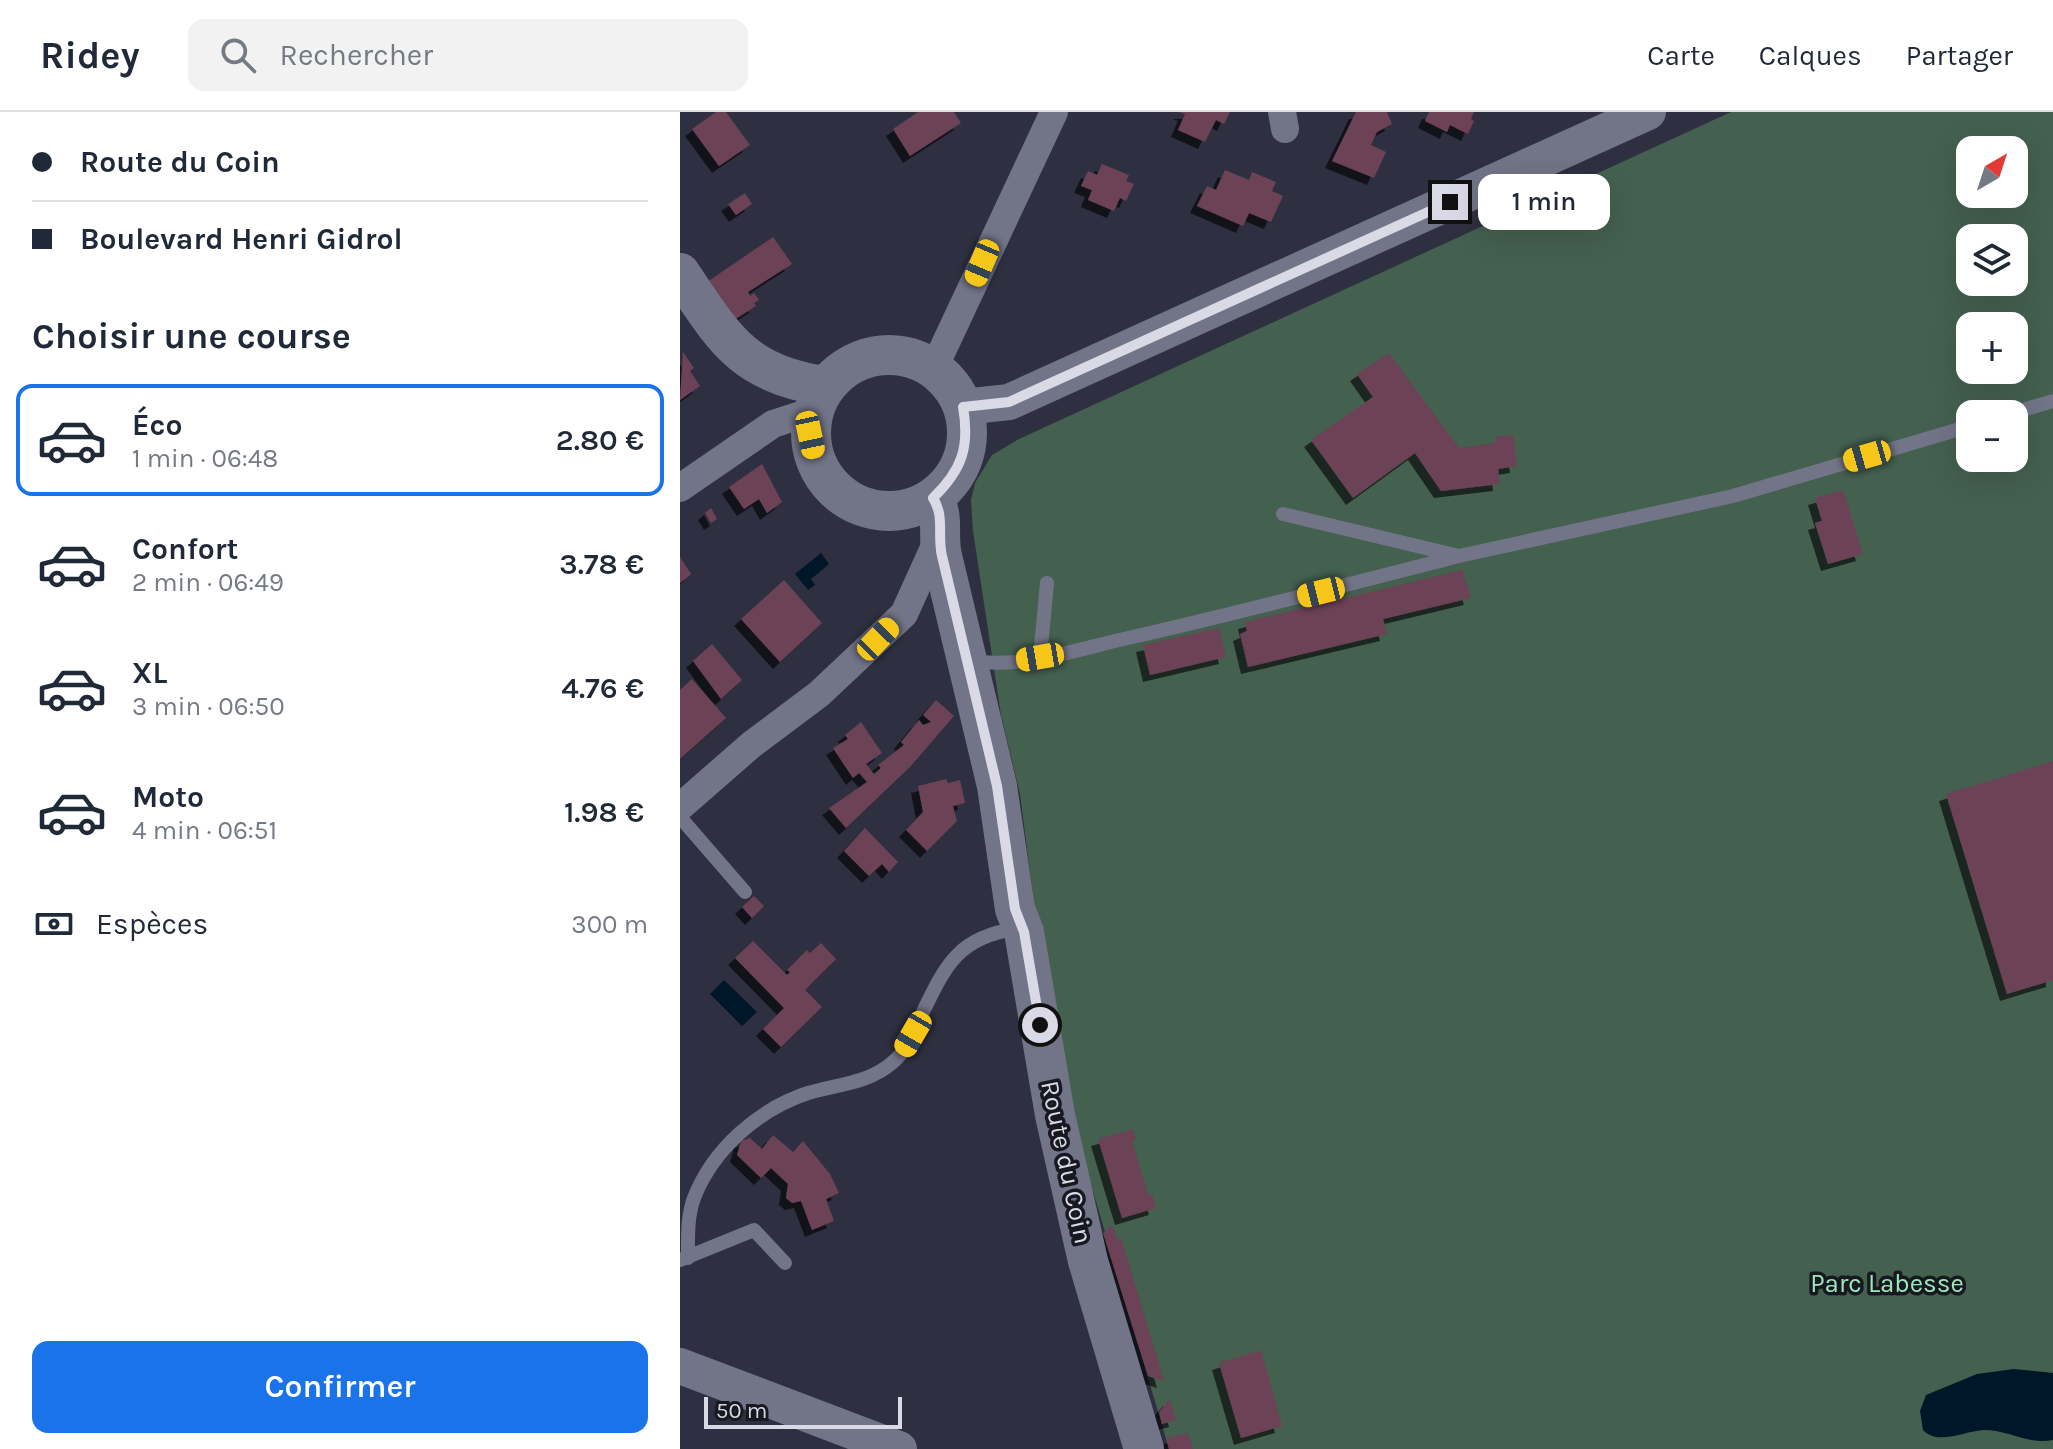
<!DOCTYPE html>
<html lang="fr">
<meta charset="utf-8">
<style>
:root{--surface:#fff;--page:#f2f2f3;--text:#1f2937;--muted:#747a83;--line:#e0e1e3;--accent:#1a73e8}
body{margin:0;font-family:Karla,sans-serif;background:var(--page);color:var(--text);height:100vh;display:flex;flex-direction:column;font-size:30px;white-space:nowrap}
*{box-sizing:border-box;margin:0}
p{font-size:26px;color:var(--muted)}
.icon{flex:none;width:44px;height:44px;fill:none;stroke:currentColor;stroke-width:2;stroke-linecap:round;stroke-linejoin:round}
.map{position:relative;flex:1;overflow:hidden}
.panel{display:flex;flex-direction:column;background:var(--surface);width:680px}
.panel>*{flex:none}
.guide{display:grid;align-content:center;height:176px;padding:0 32px;background:var(--surface)}
.needle{width:52px;rotate:39deg}
.controls{position:absolute;left:1276px;top:24px;display:grid;gap:16px}
.controls a{display:grid;place-items:center;width:72px;height:72px;border-radius:16px;background:var(--surface);box-shadow:0 8px 32px #0002;font-size:40px}
.scale{position:absolute;left:24px;bottom:20px;width:198px;box-sizing:border-box;padding-left:8px;border:4px solid #d9dae5;border-top:0;font-size:22px;line-height:28px;white-space:nowrap;color:#d9dae5;-webkit-text-stroke:6px #171820;paint-order:stroke}
.end{position:absolute;width:36px;height:36px;margin:-18px;border:10px solid #d9dae5;background:#111;box-shadow:0 0 0 4px #111}
.from{border-radius:50%}
.bubble{position:absolute;height:56px;border-radius:16px;background:var(--surface);box-shadow:0 8px 32px #0002;font-size:26px;font-weight:600;line-height:56px;text-align:center}
.car{position:absolute;width:24px;height:48px;margin:-24px -12px;border-radius:10px;box-shadow:0 0 6px 2px #0007;background:linear-gradient(#f5c518 24%,#345 0 40%,#f5c518 0 76%,#345 0 86%,#f5c518 0)}
.guide b{display:flex;align-items:center;gap:28px;height:76px;font-size:30px}
.guide b+b{border-top:2px solid var(--line)}
.guide i{width:20px;height:20px;background:var(--text)}
ul{padding:0;list-style:none}
li{display:flex;align-items:center;gap:24px;height:112px;margin:0 16px 12px;padding:0 16px;border:4px solid transparent;border-radius:16px}
li div{flex:1}
li b{display:block;font-size:30px}
li em{font-style:normal;font-weight:600}
li.selected{border-color:var(--accent)}
li>.icon{width:72px;height:72px;stroke-width:1.5}
h2{padding:0 32px;font-size:36px;line-height:96px}
.pay{display:flex;align-items:center;gap:20px;height:88px;padding:0 32px;font-size:30px}
.pay p{margin-inline-start:auto}
.primary-button{display:flex;gap:16px;margin-top:auto;padding:16px 32px}
.primary-button a{flex:1;height:92px;border-radius:16px;background:var(--accent);color:#fff;font-size:32px;font-weight:600;line-height:92px;text-align:center}
header{display:flex;align-items:center;gap:48px;box-sizing:border-box;height:112px;padding:0 40px;background:var(--surface);border-bottom:2px solid var(--line)}
header strong{font-size:38px}
nav{display:flex;gap:44px;margin-inline-start:auto;font-size:28px}
.search{width:560px;height:72px;background:var(--page);display:flex;align-items:center;gap:20px;box-sizing:border-box;padding:0 28px;border-radius:16px;color:var(--muted);font-size:30px}
main{display:flex;flex:1;min-height:0}
.map>svg:first-child{display:block}
</style>
<header>
<strong>Ridey</strong>
<div class="search"><svg class="icon" aria-label="search" viewBox="0 0 24 24"><circle cx="10" cy="10" r="6"/><path d="M15 15l6 6"/></svg>Rechercher</div>
<nav><a>Carte</a><a>Calques</a><a>Partager</a></nav>
</header>
<main>
<section class="panel">
<div class="guide">
<b><i class="from"></i>Route du Coin</b>
<b><i></i>Boulevard Henri Gidrol</b>
</div>
<h2>Choisir une course</h2>
<ul>
<li class="selected"><svg class="icon" aria-label="car" viewBox="0 0 24 24"><path d="M5 17H2v-5l4-1 3-4h7l3 4 3 1v5h-3M9 17h6M6 11h13"/><circle cx="7" cy="17" r="2"/><circle cx="17" cy="17" r="2"/></svg><div><b>Éco</b><p>1 min · 06:48</p></div><em>2.80 €</em></li>
<li><svg class="icon" aria-label="car" viewBox="0 0 24 24"><path d="M5 17H2v-5l4-1 3-4h7l3 4 3 1v5h-3M9 17h6M6 11h13"/><circle cx="7" cy="17" r="2"/><circle cx="17" cy="17" r="2"/></svg><div><b>Confort</b><p>2 min · 06:49</p></div><em>3.78 €</em></li>
<li><svg class="icon" aria-label="car" viewBox="0 0 24 24"><path d="M5 17H2v-5l4-1 3-4h7l3 4 3 1v5h-3M9 17h6M6 11h13"/><circle cx="7" cy="17" r="2"/><circle cx="17" cy="17" r="2"/></svg><div><b>XL</b><p>3 min · 06:50</p></div><em>4.76 €</em></li>
<li><svg class="icon" aria-label="car" viewBox="0 0 24 24"><path d="M5 17H2v-5l4-1 3-4h7l3 4 3 1v5h-3M9 17h6M6 11h13"/><circle cx="7" cy="17" r="2"/><circle cx="17" cy="17" r="2"/></svg><div><b>Moto</b><p>4 min · 06:51</p></div><em>1.98 €</em></li>
</ul>
<div class="pay"><svg class="icon" aria-label="cash" viewBox="0 0 24 24"><path d="M3 7h18v10H3z"/><circle cx="12" cy="12" r="2"/></svg>Espèces<p>300 m</p></div>
<div class="primary-button"><a>Confirmer</a></div>
</section>
<div class="map">
<svg width="1373" height="1337" viewBox="0 0 1373 1337">
<defs>
<filter id="shadow"><feDropShadow dx="-7" dy="7" stdDeviation="0" flood-color="#0009"/></filter>
</defs>
<rect width="100%" height="100%" fill="#2e2f40"/>
<path fill="#44604f" fill-rule="evenodd" d="M1051,0H1373V1337H489L374,947L340,682L321,603L293,419L291,388L295,371L312,343L339,327ZM1290,38H1334V82H1290ZM1290,126H1334V170H1290ZM1290,214H1334V258H1290ZM1290,302H1334V346H1290Z"/>
<path fill="#001629" d="M141,441L149,452L131,467L135,473L128,478L115,462Z
M44,868L77,900L62,914L30,882Z
M1334,1257L1373,1261V1328C1348,1333 1329,1318 1304,1318C1284,1319 1258,1334 1243,1318L1240,1299L1246,1283L1297,1262Z"/>
<path fill="#6c4256" filter="url(#shadow)" d="M36,0H46L70,33L39,54L12,17Z
M238,0H274L281,11L230,44L213,17Z
M499,0H550L544,12L536,8L525,30L498,18L505,2Z
M676,0H707L712,12L697,20L691,33L706,40L694,66L652,49Z
M749,0H794L791,7L794,9L788,22L770,13L767,20L745,9Z
M422,52L449,63L446,69L454,72L446,89L440,86L434,99L408,88L412,78L401,74L408,59L417,63Z
M545,58L569,68L572,60L596,70L592,79L603,84L591,110L569,101L563,114L517,94L527,74L536,78Z
M65,81L72,92L56,103L48,92Z
M93,125L112,152L68,180L70,184L74,181L79,188L74,191L76,194L54,208L24,172Z
M3,240L14,256L10,259L20,274L0,288Z
M709,241L779,336L815,331V325L833,323L837,354L818,357L820,372L761,379L735,341L673,386L631,328L693,285L677,262Z
M82,352L102,390L87,401L79,387L64,397L49,375Z
M1163,378L1183,442L1148,452L1135,411L1142,409L1135,386Z
M31,396L37,407L31,411L25,401Z
M0,445L11,462L0,471Z
M782,458L791,486L703,507L707,522L568,555L560,522L567,519L565,510Z
M104,468L142,511L100,550L61,507Z
M539,516L546,545L470,563L463,533Z
M32,532L62,568L41,587L13,549Z
M12,567L46,606L0,647V578Z
M256,588L274,604L230,655L166,716L149,696L187,670L179,661L173,666L153,636L168,627L165,623L181,610L202,641L186,652L194,662L201,656L198,653L224,633L221,630L239,608L243,613L251,610L243,603Z
M1373,649V868L1327,882L1266,682Z
M266,667L268,671L280,668L285,691L273,694L277,709L247,739L226,718L243,700L238,674Z
M185,716L218,750L209,760L202,752L189,764L164,739Z
M74,784L84,794L72,806L62,795Z
M73,829L107,863L110,860L107,858L127,838L130,841L141,831L156,847L125,878L142,895L101,935L83,917L104,896L55,846Z
M453,1017L456,1028L452,1029L468,1083L472,1082L476,1096L442,1106L418,1027Z
M93,1023L113,1040L123,1029L150,1062L159,1081L146,1087L154,1109L132,1118L121,1089L112,1091L106,1086L108,1072L91,1056L81,1066L57,1043L61,1029L70,1026L82,1037Z
M432,1113L437,1127L441,1126L484,1269L468,1264L423,1121Z
M581,1238L602,1314L561,1326L539,1251Z
M490,1287L496,1308L482,1312L479,1300Z
M508,1321L513,1337H489L486,1326Z"/>
<g fill="none" stroke-linecap="round" stroke-linejoin="round">
<path stroke="#727487" stroke-width="14" d="M1329,302L1373,289
M603,402L779,444L1053,384L1290,314
M360,545L367,471
M292,549C344,557 398,537 448,526C558,501 666,473 775,445
M0,705L65,780
M8,1146C8,1126 7,1105 14,1086C33,1037 79,997 128,981C158,972 188,972 213,950C227,938 234,920 241,904C267,850 278,826 339,816
M0,1148L74,1118L105,1151"/>
<path stroke="#727487" stroke-width="28" d="M602,0L605,17
M254,256L374,0
M0,376L93,312L133,299
M0,695L71,633L139,582L224,502L258,427"/>
<path stroke="#727487" stroke-width="36" d="M283,295L329,290L968,0
M0,1254L219,1337"/>
<path stroke="#727487" stroke-width="40" d="M0,161C44,226 62,262 145,274
M131 321a78 78 0 1 1 156 0a78 78 0 1 1-156 0Z
M253,386C265,405 257,423 262,444L317,674L335,797L344,820L375,1003L408,1149L464,1337"/>
</g>
<g fill="none" stroke-linecap="round" stroke-linejoin="round">
<path stroke="#d9dae5" stroke-width="10" d="M360,913L344,820L335,797L317,674L262,444C257,423 265,405 253,386C282,358 290,335 283,295L329,290L770,90"/>
</g>
<g text-anchor="middle" stroke-width="7" stroke-linejoin="round" paint-order="stroke">
<g font-size="26" fill="#d9dae5" stroke="#171820">
<text transform="translate(387 1050) rotate(78)" y="9">Route du Coin</text>
</g>
<g font-size="26" fill="#9de6ba" stroke="#171820">
<text x="1207" y="1180">Parc Labesse</text>
</g>
</g>
</svg>
<div class="controls">
<a><svg class="needle" viewBox="-14 -14 28 28"><path d="M0-13l5 13h-10z" fill="#e53935"/><path d="M0 13l5-13h-10z" fill="#747a83"/></svg></a>
<a><svg class="icon" aria-label="layers" viewBox="0 0 24 24"><path d="M12 4l9 5-9 5-9-5zM3 14l9 5 9-5"/></svg></a>
<a>+</a>
<a>−</a>
</div>
<div class="scale">50 m</div>
<i class="end from" style="left:360px;top:913px"></i>
<i class="end" style="left:770px;top:90px"></i>
<div class="bubble" style="left:798px;top:62px;width:132px">1 min</div>
<i class="car" style="left:302px;top:151px;rotate:203deg"></i>
<i class="car" style="left:130px;top:323px;rotate:168deg"></i>
<i class="car" style="left:1187px;top:344px;rotate:254deg"></i>
<i class="car" style="left:641px;top:480px;rotate:256deg"></i>
<i class="car" style="left:198px;top:527px;rotate:44deg"></i>
<i class="car" style="left:360px;top:545px;rotate:260deg"></i>
<i class="car" style="left:233px;top:922px;rotate:210deg"></i>
</div>
</main>
